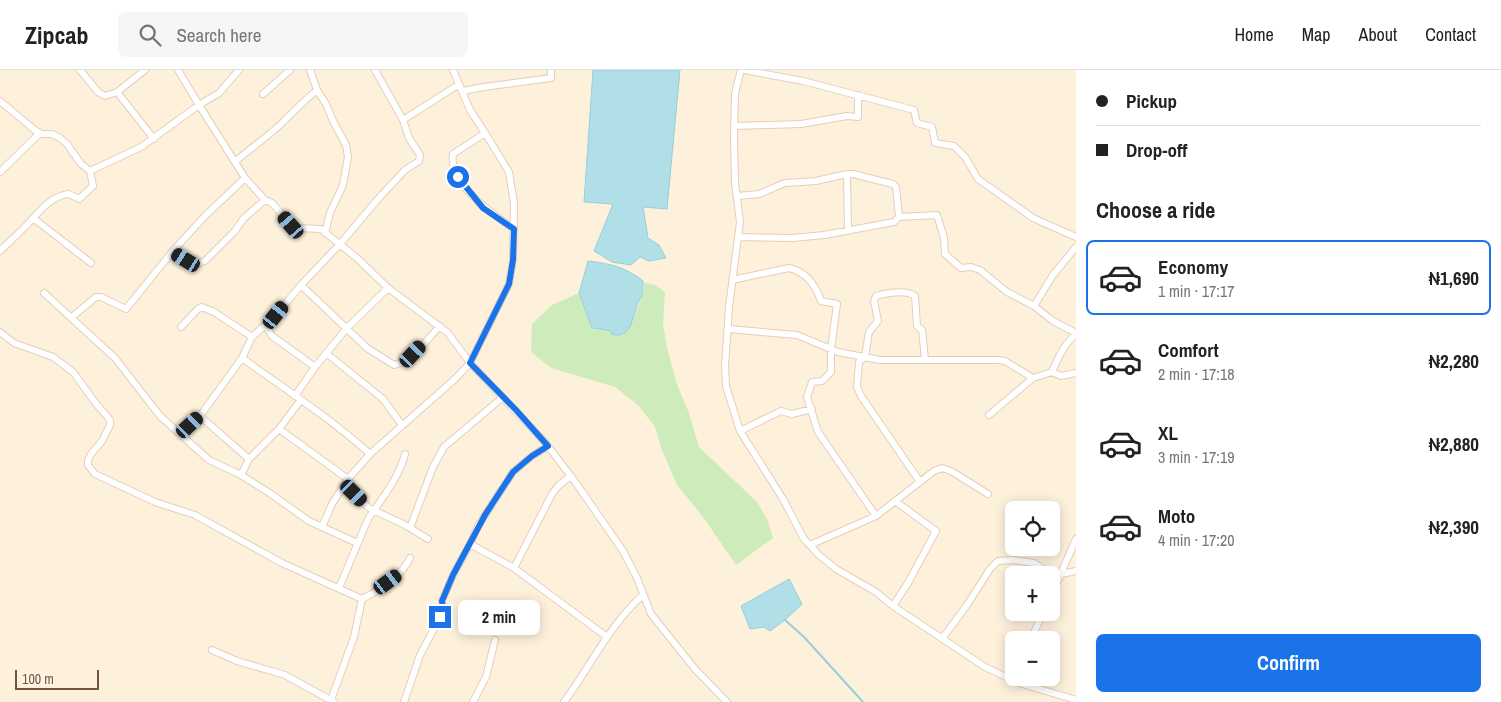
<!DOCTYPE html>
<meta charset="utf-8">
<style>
:root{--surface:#fff;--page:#f6f6f6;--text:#222;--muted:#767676;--line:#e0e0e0;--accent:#1a73e8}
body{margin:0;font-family:"Archivo Narrow",sans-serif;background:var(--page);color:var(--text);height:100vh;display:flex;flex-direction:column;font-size:19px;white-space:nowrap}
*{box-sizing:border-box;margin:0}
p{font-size:16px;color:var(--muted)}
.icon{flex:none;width:28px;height:28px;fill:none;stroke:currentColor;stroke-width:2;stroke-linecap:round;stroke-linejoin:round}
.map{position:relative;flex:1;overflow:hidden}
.sheet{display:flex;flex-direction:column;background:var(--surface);width:425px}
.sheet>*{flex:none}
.guide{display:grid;align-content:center;height:110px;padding:0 20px;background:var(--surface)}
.tools{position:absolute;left:1005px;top:431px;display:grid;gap:10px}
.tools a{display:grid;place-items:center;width:55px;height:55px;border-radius:8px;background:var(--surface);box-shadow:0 2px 12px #0003;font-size:25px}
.scale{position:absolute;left:15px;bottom:12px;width:84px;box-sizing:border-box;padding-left:5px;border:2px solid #745544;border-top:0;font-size:14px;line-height:18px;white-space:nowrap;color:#745544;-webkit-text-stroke:4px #fff4e4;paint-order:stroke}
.end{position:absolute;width:22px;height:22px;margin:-11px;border:6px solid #1a73e8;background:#fff;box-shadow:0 0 0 2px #fff}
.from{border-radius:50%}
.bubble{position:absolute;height:35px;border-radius:8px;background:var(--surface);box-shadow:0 2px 12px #0003;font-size:16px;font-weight:800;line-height:35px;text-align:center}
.car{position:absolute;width:15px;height:30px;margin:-15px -8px;border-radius:6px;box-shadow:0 0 4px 1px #0007;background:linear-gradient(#222 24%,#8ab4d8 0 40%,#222 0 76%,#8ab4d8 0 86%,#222 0)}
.guide b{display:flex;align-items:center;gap:18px;height:48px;font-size:19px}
.guide b+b{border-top:1px solid var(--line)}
.guide i{width:12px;height:12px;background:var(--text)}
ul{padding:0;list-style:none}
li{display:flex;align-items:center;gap:15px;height:75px;margin:0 10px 8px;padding:0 10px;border:2px solid transparent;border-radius:8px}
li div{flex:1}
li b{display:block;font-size:19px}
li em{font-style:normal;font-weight:800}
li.on{border-color:var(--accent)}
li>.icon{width:45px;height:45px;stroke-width:1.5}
h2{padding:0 20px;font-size:22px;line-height:60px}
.action{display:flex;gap:10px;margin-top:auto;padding:10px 20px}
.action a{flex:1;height:58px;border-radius:8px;background:var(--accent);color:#fff;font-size:20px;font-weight:800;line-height:58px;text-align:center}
header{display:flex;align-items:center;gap:30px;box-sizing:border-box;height:70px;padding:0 25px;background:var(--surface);border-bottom:1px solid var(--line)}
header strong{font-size:24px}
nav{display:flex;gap:28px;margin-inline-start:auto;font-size:18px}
.search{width:350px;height:45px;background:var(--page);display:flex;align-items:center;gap:12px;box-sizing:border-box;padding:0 18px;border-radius:8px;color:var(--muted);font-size:19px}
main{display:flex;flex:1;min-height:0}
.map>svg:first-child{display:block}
</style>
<header>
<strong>Zipcab</strong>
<div class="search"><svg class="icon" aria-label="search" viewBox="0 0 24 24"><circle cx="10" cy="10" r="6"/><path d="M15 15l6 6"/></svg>Search here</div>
<nav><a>Home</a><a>Map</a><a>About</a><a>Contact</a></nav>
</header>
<main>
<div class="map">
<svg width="1076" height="632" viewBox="0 0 1076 632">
<rect width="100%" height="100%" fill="#fef1dc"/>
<path fill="#ceebbb" d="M644,213L655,215L665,222L663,254L667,277L676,312L689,343L699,377L757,432L768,451L773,468L736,495L703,447L677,415L662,380L655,357L638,335L615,317L551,298L531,282L532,254L552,235L579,223L592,259L610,262L612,266C618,265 623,266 627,261C630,258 643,225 644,221C644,219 644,214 644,213Z"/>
<path fill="#b0dfe7" stroke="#96cfda" d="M593,0H680L667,139L643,137L648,168L659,175L666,188L649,191L640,187L631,195L612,192L594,181L613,134L584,132Z
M588,191C608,193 628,198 643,211V219L642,226L638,233L630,257L626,262L620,265H612L610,261L592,258L579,223Z
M789,509L802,534L785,550L770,561L764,557L750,559L741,536Z"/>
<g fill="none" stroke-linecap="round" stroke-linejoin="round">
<path stroke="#96cfda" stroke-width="2" d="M785,550L804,567L863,632"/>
<defs>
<path id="minor" d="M80,0L98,22L105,26L117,22L145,0
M178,0L199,35L219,23L239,0
M310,0L317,20L326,34L333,51L346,75L348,87L343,115L330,143L325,163
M741,0L735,23L734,68L735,113L740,152L729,237L725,296L726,316L740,361L783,429L804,469L819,485L836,499L876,522L893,536L985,597L1019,613L1076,630
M744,0L803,11L914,40L917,53L932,57L935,73L954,76L965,87L978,109L1033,148L1076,167
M463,21L484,17L551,8V0
M117,22L154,69
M263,24L290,0
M0,31L36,61L42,64H52L60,68L67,74L81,94L90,101L141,77L199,35L245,108L265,130L272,133L291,155L297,158L321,159L358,189L388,218L448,263L470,293L544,371L576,413L623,481L637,508L651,544L695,599L727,632
M403,50L458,15
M734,56L801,54L847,46L858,47V25
M485,63L453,84C448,114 493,144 514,159
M235,92C250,78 268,67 283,52C294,41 305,30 317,20
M0,102L40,63
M847,104L848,161
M737,126L759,124L785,113L816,111L847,104H853L893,114L896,117L899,147L894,152L824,165L793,168L739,167
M899,147L937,145L944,168L945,184L961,198L971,197L980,200L1007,222L1034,236L1053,251L1076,263
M33,148L91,193
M0,181C8,173 17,165 25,157C38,144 49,126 69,124L79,129L93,116L90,101
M172,182L186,190L199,193L205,191L235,161L244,148L265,130
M732,210L789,198C806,202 816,216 821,231L837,234L831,279V302L822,311L812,312L807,327L818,362L876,446
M301,215L367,278L394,295C413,291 427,269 440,256
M44,223L115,288L160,346L209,390L241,405L271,424L309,451L357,473
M1034,236L1053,205L1076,177
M72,247L96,227H101L126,239L172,182L205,146L245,108
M265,255L272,266L315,297
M181,257L198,239L202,237L214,242L252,267
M728,259L797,265L838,282L880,290H999L1005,291L1033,308
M0,262L14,273L53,287L73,302L97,335L108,347L110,351V355L102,371L91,384L88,390V395L95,404L155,432L195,445L282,493L362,529
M326,283L383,329L402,355
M242,288C285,319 330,348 370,384
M1052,302L1061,306L1076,303
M295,326L315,297L346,259L388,218
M989,345L1033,308L1052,302C1058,288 1064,274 1076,264
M200,346L249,389
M279,359L348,409
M740,361L781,341L792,344L812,339
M180,364L200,346L242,288L252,267L276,245L301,215L340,174L378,129L405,100L419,91L420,85L409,68L403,50L375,0
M241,405L249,389L279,359L300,331
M920,412L861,326L857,317L859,292L865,287L869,262L878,251L874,231L876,226C887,223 905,220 915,226L917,256L922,260L925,289
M345,414L369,438L405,455L428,469
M322,457L332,434L348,409L370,384L455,309L470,293L509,214L513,190L514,134L509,102L485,63L470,40L453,0
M410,458L433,397L444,377L503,327
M470,474L514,498L607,567
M810,475L876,446L934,401L942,398L951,401L988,424
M514,498L552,424L559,415L571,406
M339,518L368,449C381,430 399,408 405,384
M1051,526L1076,469
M893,536L908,513L936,461L895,431
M942,569L967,535L990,499L998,491L1014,490L1034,493L1048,502L1062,504L1076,501
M1031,570L1043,542
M212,580L237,591L285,605L334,632
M331,630L354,567L362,529C380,520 401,507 410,488
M404,632L420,585L443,542L442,531L453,505L470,474L478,456L513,402L532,386L548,376
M473,632L486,607L495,570
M564,632C590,597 610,554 643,525"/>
</defs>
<use href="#minor" stroke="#e4cebb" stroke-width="8"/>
<use href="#minor" stroke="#fff" stroke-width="6"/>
</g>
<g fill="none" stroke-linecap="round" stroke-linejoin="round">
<path stroke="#1a73e8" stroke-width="6" d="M440,547L443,539L442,531L453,505L485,445L513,402L532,386L548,376L516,340L470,293L509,214L513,190L514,159L483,138L458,107"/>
</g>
</svg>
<div class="tools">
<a><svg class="icon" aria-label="locate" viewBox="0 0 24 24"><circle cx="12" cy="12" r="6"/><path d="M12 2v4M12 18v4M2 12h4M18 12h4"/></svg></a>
<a>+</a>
<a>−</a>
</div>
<div class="scale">100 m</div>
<i class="end from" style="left:458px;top:107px"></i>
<i class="end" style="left:440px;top:547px"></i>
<div class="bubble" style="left:458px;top:530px;width:82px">2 min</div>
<i class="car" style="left:291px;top:155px;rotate:319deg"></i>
<i class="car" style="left:186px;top:190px;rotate:301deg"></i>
<i class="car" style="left:276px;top:245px;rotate:39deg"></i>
<i class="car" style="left:413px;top:284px;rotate:43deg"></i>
<i class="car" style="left:190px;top:355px;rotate:47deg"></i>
<i class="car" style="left:354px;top:423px;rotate:135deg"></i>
<i class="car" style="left:388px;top:512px;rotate:54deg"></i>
</div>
<section class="sheet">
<div class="guide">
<b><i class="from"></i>Pickup</b>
<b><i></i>Drop-off</b>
</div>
<h2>Choose a ride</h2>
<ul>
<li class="on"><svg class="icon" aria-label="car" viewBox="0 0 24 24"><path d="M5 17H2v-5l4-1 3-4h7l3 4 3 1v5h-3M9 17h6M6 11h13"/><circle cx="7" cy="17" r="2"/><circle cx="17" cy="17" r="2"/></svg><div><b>Economy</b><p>1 min · 17:17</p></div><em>₦1,690</em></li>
<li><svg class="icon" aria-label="car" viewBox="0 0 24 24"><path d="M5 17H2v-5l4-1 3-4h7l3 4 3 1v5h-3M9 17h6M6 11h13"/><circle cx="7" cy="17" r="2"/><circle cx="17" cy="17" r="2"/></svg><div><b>Comfort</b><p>2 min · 17:18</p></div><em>₦2,280</em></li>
<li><svg class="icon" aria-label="car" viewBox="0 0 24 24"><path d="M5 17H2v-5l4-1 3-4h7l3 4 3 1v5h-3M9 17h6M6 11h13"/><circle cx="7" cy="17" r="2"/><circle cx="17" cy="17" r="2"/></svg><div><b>XL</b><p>3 min · 17:19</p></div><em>₦2,880</em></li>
<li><svg class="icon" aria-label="car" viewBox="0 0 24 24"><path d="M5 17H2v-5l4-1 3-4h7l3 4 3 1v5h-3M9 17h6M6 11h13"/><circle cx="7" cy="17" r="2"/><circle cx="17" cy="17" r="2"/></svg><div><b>Moto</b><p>4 min · 17:20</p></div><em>₦2,390</em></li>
</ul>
<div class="action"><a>Confirm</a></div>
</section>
</main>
